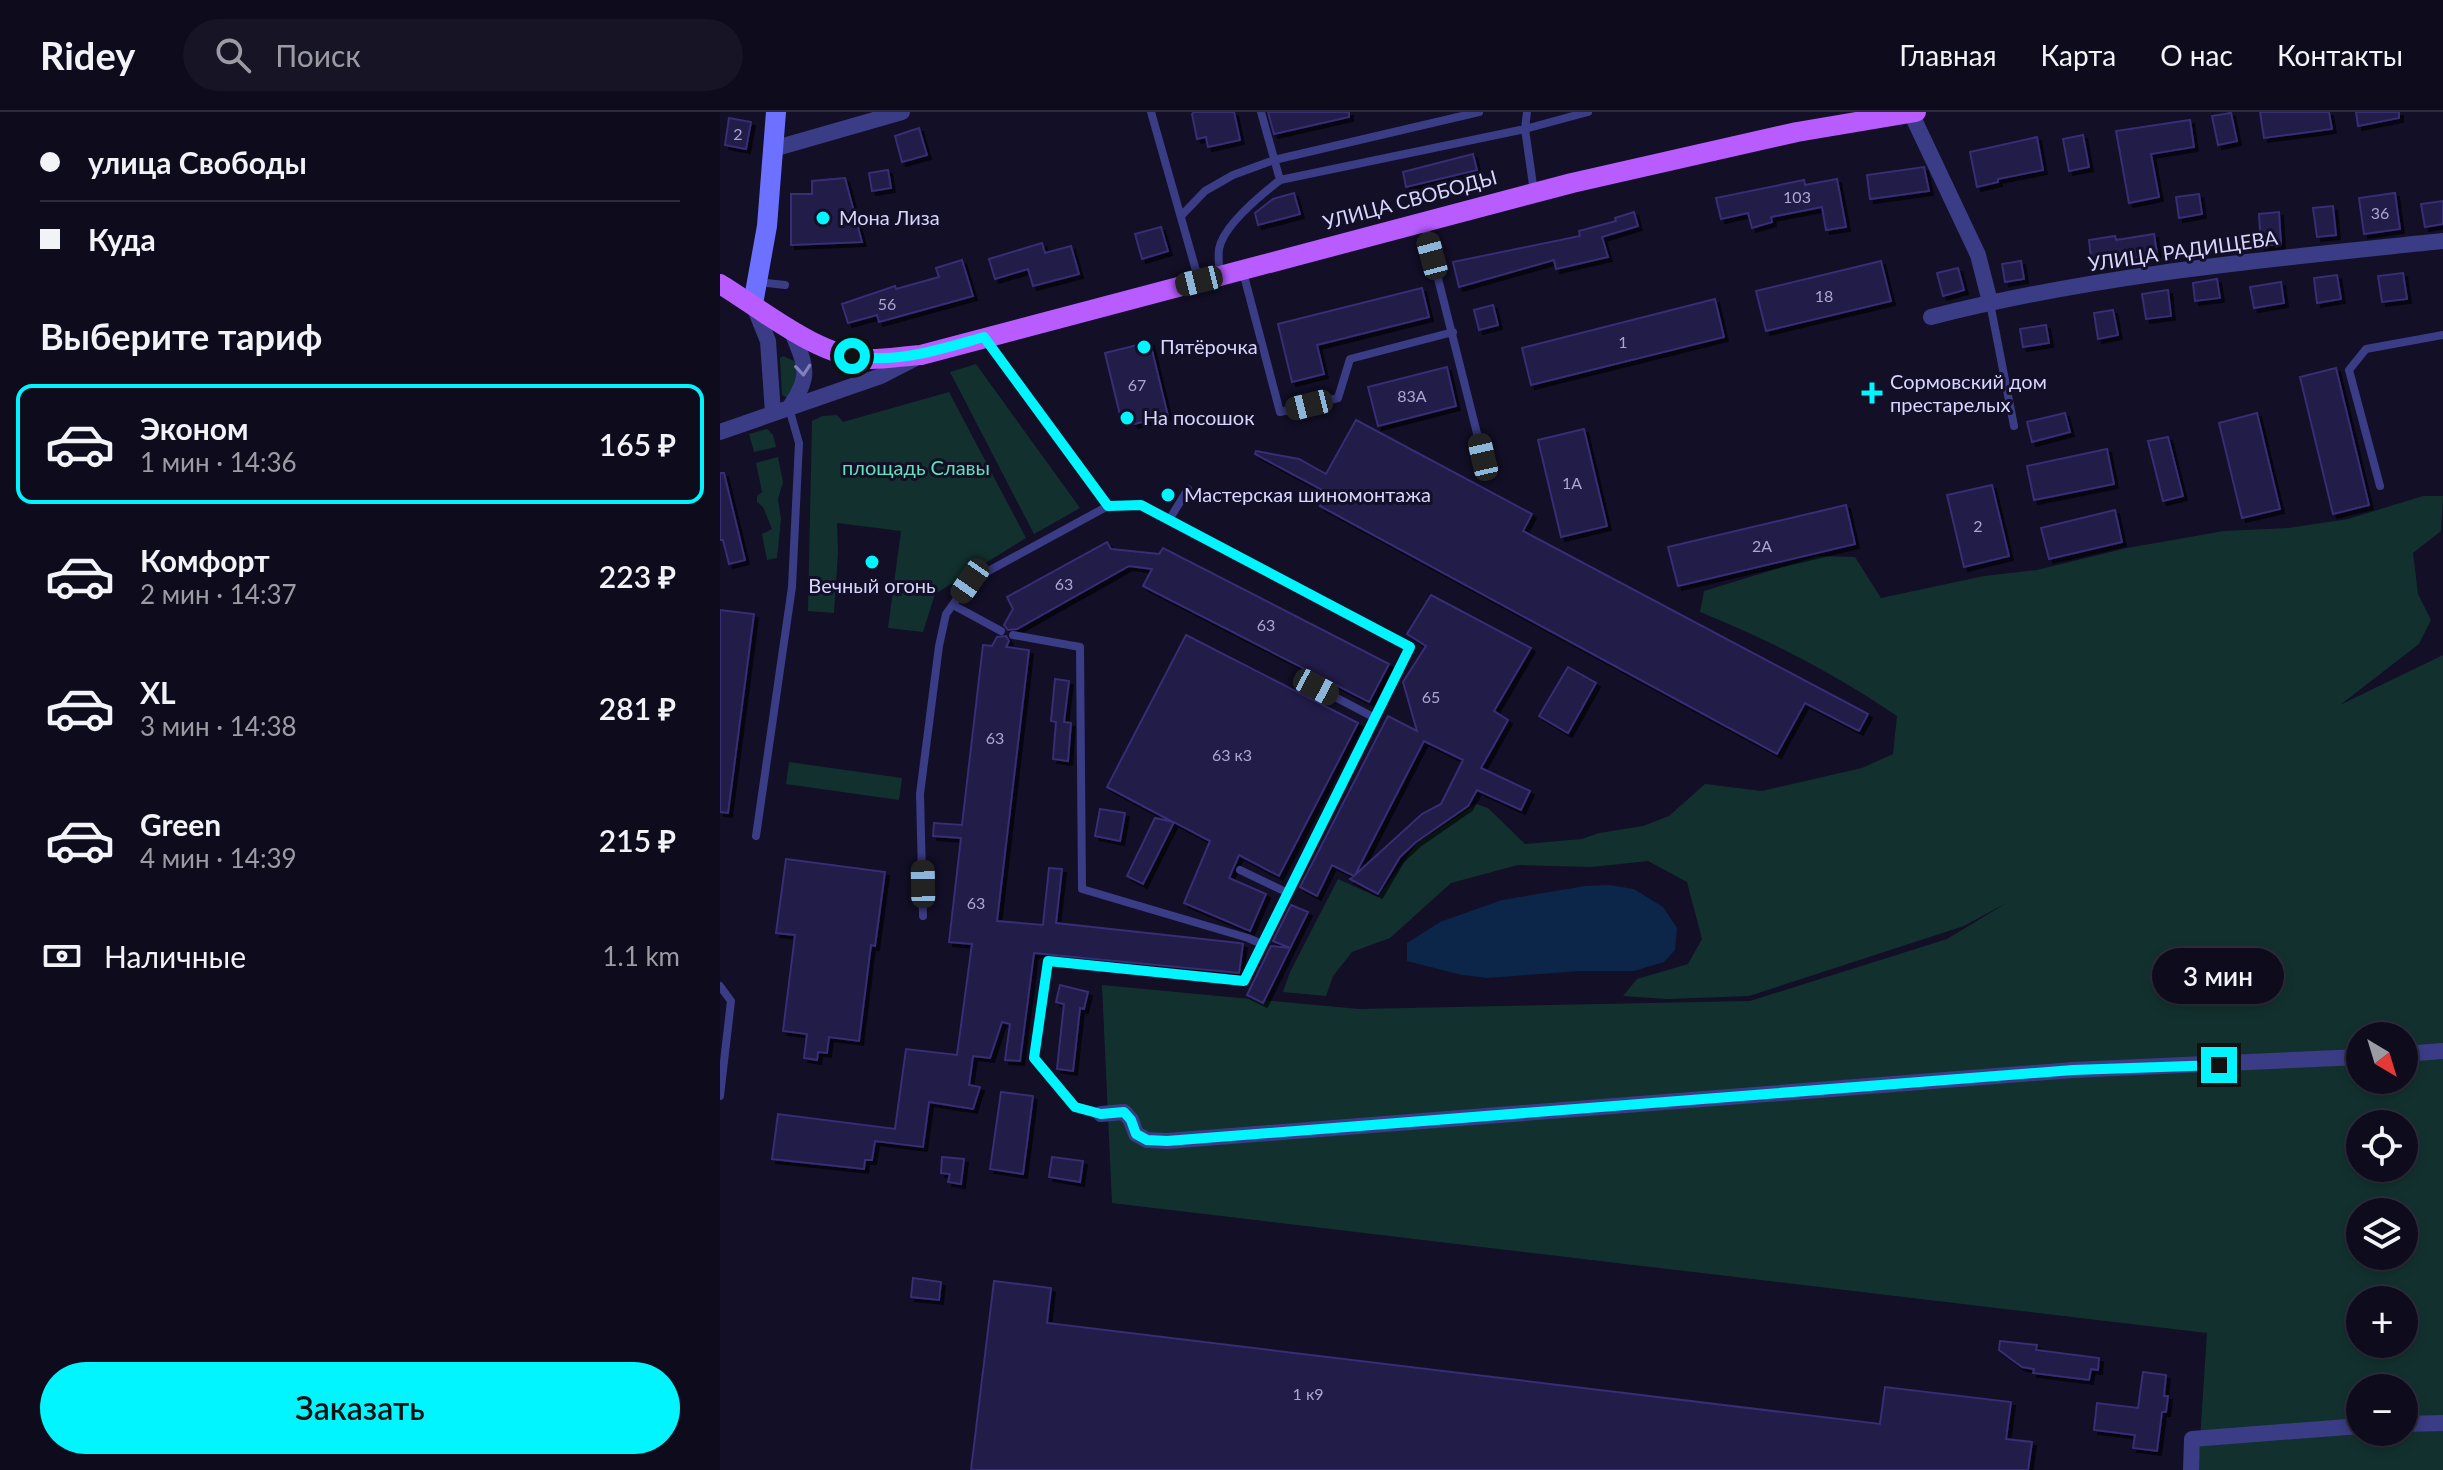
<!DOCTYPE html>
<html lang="ru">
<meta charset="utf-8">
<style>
:root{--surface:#0e0b1d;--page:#171426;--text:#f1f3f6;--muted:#9b9ba4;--line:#2e2b3b;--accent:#01f5ff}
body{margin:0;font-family:Lato,sans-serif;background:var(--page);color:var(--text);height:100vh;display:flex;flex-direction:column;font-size:30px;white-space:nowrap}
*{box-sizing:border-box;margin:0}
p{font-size:26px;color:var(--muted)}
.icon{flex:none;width:44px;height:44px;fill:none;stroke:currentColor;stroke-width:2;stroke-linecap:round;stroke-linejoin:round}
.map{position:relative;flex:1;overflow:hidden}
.panel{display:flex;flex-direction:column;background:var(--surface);width:720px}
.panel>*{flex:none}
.guide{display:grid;align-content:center;height:176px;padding:0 40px;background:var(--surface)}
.needle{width:52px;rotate:142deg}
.tools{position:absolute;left:1626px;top:910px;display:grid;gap:16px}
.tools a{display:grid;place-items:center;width:72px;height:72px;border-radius:50%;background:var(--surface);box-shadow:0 4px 12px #0003,0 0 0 2px var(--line);font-size:40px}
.end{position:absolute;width:36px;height:36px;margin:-18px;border:10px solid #01f5ff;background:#111;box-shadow:0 0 0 4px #111}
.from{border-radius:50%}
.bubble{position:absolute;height:56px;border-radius:28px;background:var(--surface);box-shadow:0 4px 12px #0003,0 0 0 2px var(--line);font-size:26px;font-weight:600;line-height:56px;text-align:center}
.car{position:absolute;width:24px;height:48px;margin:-24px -12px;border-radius:10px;box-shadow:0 0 6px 2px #0007;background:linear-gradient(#222 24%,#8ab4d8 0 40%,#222 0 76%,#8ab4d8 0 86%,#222 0)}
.guide b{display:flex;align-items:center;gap:28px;height:76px;font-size:30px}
.guide b+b{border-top:2px solid var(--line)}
.guide i{width:20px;height:20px;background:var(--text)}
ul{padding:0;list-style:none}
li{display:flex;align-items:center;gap:24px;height:120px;margin:0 16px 12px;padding:0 24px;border:4px solid transparent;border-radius:16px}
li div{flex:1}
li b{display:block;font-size:30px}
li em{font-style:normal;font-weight:600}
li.selected{border-color:var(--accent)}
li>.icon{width:72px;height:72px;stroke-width:1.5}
h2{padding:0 40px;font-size:36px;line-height:96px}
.pay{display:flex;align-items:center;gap:20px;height:88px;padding:0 40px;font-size:30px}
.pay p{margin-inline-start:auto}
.primary-button{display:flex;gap:16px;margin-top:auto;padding:16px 40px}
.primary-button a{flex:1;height:92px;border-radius:48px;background:var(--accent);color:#111;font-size:32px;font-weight:600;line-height:92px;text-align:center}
header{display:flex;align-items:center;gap:48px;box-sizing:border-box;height:112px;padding:0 40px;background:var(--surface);border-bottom:2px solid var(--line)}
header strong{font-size:38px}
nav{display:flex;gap:44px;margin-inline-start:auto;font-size:28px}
.search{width:560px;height:72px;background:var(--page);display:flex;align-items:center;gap:20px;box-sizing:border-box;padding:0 28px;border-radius:44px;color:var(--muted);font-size:30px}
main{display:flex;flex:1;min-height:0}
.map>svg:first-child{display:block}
</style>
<header>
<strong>Ridey</strong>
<div class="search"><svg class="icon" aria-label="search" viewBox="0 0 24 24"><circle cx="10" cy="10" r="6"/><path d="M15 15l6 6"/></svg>Поиск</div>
<nav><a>Главная</a><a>Карта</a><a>О нас</a><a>Контакты</a></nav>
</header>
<main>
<section class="panel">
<div class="guide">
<b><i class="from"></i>улица Свободы</b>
<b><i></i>Куда</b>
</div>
<h2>Выберите тариф</h2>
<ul>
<li class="selected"><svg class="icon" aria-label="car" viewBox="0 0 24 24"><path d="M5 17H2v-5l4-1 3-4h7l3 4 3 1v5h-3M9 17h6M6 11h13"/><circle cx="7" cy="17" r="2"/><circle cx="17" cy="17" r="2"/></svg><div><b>Эконом</b><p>1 мин · 14:36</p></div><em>165 ₽</em></li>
<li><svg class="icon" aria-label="car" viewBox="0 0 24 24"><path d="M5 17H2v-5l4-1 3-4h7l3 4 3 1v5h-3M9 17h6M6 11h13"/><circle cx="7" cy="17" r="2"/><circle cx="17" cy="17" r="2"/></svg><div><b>Комфорт</b><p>2 мин · 14:37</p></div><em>223 ₽</em></li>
<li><svg class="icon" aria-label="car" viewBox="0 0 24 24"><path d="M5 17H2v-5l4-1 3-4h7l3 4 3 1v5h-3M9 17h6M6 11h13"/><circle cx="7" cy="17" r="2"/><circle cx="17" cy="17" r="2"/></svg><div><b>XL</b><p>3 мин · 14:38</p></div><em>281 ₽</em></li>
<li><svg class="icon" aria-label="car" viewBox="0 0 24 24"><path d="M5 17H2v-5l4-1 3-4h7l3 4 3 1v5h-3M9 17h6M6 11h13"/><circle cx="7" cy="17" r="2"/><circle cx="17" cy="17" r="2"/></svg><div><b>Green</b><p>4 мин · 14:39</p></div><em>215 ₽</em></li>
</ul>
<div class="pay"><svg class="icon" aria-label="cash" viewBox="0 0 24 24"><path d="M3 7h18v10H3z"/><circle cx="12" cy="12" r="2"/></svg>Наличные<p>1.1 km</p></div>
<div class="primary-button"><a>Заказать</a></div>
</section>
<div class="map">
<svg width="1723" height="1358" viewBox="0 0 1723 1358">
<defs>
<filter id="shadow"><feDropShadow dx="4" dy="4" stdDeviation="0" flood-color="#0009"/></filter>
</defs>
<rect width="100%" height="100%" fill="#120f27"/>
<path fill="#12312e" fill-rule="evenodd" d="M63,244L74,249L80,259L68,286L62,283L60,246Z
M256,252L360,396L314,422L230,260Z
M229,280L306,426L215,482L203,520L168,516L181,419L117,411L118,440L114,501L88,499L92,309L102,304L117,303L123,310Z
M47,317L53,323L56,335L34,340L29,322Z
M58,345L63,370L58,387L61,407L57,446L47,448L42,422L52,417L43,395L37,390V384L42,380L36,351Z
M1703,384H1723L1721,419L1693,441L1698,482L1711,508L1699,532L1620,593L1723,543V1358H1478L1487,1221L392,1091L382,873L639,897L1030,889L1227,827L1288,790L1244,814L1029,884L947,887L903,884L917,867L968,852L982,827L967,770L928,749L872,755L798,753L731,771L670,826L632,840L613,864L606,884L563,880L570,860L618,767L658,785L697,731L756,692L768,696L805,732L862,727L879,721L923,714L949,704L985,672L1042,679L1142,656L1173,642L1177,604C1115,562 1050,528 980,500L984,479L1098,444L1135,445L1161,486L1264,464L1317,458L1407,436L1504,419L1568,416L1628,407ZM1640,924H1684V968H1640ZM1640,1012H1684V1056H1640ZM1640,1100H1684V1144H1640ZM1640,1188H1684V1232H1640ZM1640,1276H1684V1320H1640Z
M69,650L182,666L179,688L66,672Z"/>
<path fill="#0c264a" d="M889,773L914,777L943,795L957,816L955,838L944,850L914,859H860L768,866L742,863L687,849V831L720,810L782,788L865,774Z"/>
<path fill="#211b48" stroke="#372d74" stroke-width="2" fill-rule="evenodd" filter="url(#shadow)" d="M474,0H514L520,28L488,35L486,25L477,27L472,2Z
M548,0H629V5L554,22Z
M1540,0H1609L1612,17L1544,26Z
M1636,0H1679V6L1638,14Z
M1511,1L1517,29L1498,33L1492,4Z
M9,6L31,10L26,37L5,33Z
M1470,8L1474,35L1431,42L1439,85L1409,91L1396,19Z
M199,16L207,43L182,50L175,24Z
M1363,23L1369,55L1349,59L1343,27Z
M1317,25L1323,58L1278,67V70L1257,75L1250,40Z
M753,42L757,58L686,75L683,60Z
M1204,55L1209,79L1150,87L1147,63Z
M168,58L171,76L152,79L149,61Z
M125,66L142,130L71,133V82H92V69Z
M1117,67L1126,115L1106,118L1102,95L1051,105L1052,110L1032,116L1028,101L1001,107L996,86L1084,68L1085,73Z
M574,81L580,102L538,113L535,101L553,87Z
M1675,81L1680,117L1644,122L1639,86Z
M1479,82L1482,102L1459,106L1456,85Z
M1723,89V112L1705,115L1701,92Z
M1613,94L1616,123L1597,125L1593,96Z
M914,100L918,114L882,125L888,145L836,157L834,148L739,175L733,150L860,124L859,119L896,109L895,106Z
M1559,100L1561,132L1541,134L1539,102Z
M441,115L448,139L422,147L415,122Z
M1434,122L1437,141L1372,154L1369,128L1395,124L1396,128Z
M322,131L325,141L351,134L359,162L313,174L308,157L275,167L269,147Z
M242,148L253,184L159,210L157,203L128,211L122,192L175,174L176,177L219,165L216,156Z
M1161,149L1171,189L1046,219L1036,179Z
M1301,149L1304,167L1285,170L1282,152Z
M1238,156L1244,178L1223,184L1217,161Z
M1683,161L1687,187L1662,190L1658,164Z
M1617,163L1621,187L1597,191L1594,166Z
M1497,167L1500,186L1475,189L1473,171Z
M1561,170L1564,191L1534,196L1530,175Z
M702,176L709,205L597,233L604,262L572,270L558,212Z
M1448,178L1451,204L1426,207L1422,182Z
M995,187L1004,225L811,273L802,236Z
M773,193L778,213L759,218L754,198Z
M1393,198L1398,223L1378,227L1374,201Z
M1326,213L1329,231L1303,235L1300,217Z
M430,230L448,304L414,312L413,308L402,311L385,241Z
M727,255L736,294L658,314L648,275Z
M1616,256L1649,393L1613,402L1580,265Z
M1345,301L1350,320L1312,330L1307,310Z
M1537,301L1560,397L1522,406L1499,311Z
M636,308L812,402L803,419L1148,602L1139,619L1085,591L1057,642L600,394L606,380L535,342L536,339L579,347L606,362Z
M864,317L887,414L841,425L818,328Z
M1448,325L1463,384L1443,389L1428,329Z
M1387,337L1394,372L1314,388L1307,354Z
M0,361H4L25,448L9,452L3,428H0Z
M1272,373L1289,444L1244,455L1227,383Z
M1126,393L1135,432L958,474L948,435Z
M1395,398L1402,430L1329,447L1321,416Z
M387,430L391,437L439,442L443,436L669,552L649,590L423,474L432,457L409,454L297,517L288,518L284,513L293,497L287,485Z
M711,483L811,536L774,599L788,608L761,656L810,679L801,698L757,678L748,694L696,730L680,745L658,782L630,767L634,764L612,753L597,784L580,775L668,604L697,619L683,570L706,534L687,522ZM704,629L743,648L721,692L702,702L635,763Z
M0,498L34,502L8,701L0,700Z
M466,523L638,611L559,764L519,743L509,766L546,782L530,819L464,791L490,729L454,710L423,772L407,764L435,706L453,710L387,675Z
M286,524L289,529L286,535L309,538L277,809L323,813L329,756L342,757L336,811L519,831L523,832L519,861L314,841L300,949L285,948L290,912L282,910L270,946L253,944L249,973L260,975L253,997L209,990L203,1035L155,1029L152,1048H145L144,1057L52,1047L58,1002L175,1017L186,937L237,943L252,832L229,830L241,726L213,724L214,711L242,713L263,533L272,534L277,525Z
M848,555L876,571L848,621L819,604Z
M335,567L349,569L344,610L351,611L348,649L333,647L336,610L331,609Z
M380,697L405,701L400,729L375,724Z
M66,747L165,760L155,834L151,833L139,929L109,925L107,941L98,940L97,948L84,946L87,922L63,919L75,823L56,821Z
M571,793L588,800L543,891L527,883L551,834L570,836L553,829Z
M340,873L368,880L364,897L360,896L353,959L337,957L344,892L336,890Z
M281,980L313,984L303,1062L270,1057Z
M222,1045L244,1047L241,1072L228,1070L230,1062L221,1061Z
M332,1045L363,1049L360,1070L329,1065Z
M193,1166L221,1170L219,1188L191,1185Z
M274,1169L331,1176L327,1211L1160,1312L1165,1275L1291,1290L1286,1327L1312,1330L1308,1358H251Z
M1280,1229L1317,1233L1316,1238L1379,1246L1378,1258L1371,1257L1369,1268L1313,1261L1314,1257L1302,1255L1279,1238Z
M1423,1260L1446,1263L1444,1284H1448L1446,1300H1442L1437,1339L1413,1336L1415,1323L1374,1318L1377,1291L1418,1296Z"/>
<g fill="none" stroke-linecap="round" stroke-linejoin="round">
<path stroke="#3a3c86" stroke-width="8" d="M431,0L479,169
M541,0L560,68
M807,0L805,17L814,80
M461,104L485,79L513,63L554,48L759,0
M704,111L763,345
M523,160L560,300L618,286L630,247L733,220
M500,163C499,155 498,145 499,137C503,114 542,82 560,68L805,17L868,0
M38,170L65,173
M1270,191L1294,314
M264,226L388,394
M1660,374L1629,258L1646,237L1723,223
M449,408L468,377
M233,493L281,519
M293,523L360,535L362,777L528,826L542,832
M596,575L655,606
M36,724L72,475L79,331L69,296
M520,758L568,781
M203,804L200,682L219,534L226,502L250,469L388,394L421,393L690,535L524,869L328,849L314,946L355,995L381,1002
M0,874L11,889L0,984"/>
<path stroke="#3a3c86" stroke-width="16" d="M1191,1L1258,143L1270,190
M53,37L182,0
M33,192L48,229L53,301
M1211,205C1378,162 1551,147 1723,129
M69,296C93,262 85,254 71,217
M0,320L161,264L196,246
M1684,942L1723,939
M381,1002L404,1000L411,1008L416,1022L427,1028L447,1029L1353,958L1640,945
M1684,1312L1723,1311
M1471,1358L1472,1327L1640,1314"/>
<path stroke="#6c72ff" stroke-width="20" d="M33,192L47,114L56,0"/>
<path stroke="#b85cff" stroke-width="20" d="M0,172C43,198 99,246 151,247C167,247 184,244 201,243L852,71L1077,20L1196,0"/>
</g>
<defs><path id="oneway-chevron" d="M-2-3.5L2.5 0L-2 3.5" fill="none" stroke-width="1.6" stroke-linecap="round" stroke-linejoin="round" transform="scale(2)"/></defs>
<use stroke="#8181bc" href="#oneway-chevron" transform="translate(83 258) rotate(85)"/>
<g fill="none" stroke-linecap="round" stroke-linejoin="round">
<path stroke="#01f5ff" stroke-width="10" d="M132,244C177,252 221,237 264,225L388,394L421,393L690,535L524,869L328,849L314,946L355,995L381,1002L404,1000L411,1008L416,1022L427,1028L447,1029L1353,958L1499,953"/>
</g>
<g fill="#01f5ff" stroke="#120f27" stroke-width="3">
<circle cx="103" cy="106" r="8"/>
<circle cx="424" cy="235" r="8"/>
<path d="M1148 269h8v8h8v8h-8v8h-8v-8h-8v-8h8z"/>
<circle cx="407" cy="306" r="8"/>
<circle cx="448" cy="383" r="8"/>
<circle cx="152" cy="450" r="8"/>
</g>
<g text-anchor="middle" stroke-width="6" stroke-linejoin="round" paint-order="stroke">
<g font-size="16" fill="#aaa6d1">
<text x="18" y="28">2</text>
<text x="1077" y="91">103</text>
<text x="1660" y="107">36</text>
<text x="1104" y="190">18</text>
<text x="167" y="198">56</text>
<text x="903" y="236">1</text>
<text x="417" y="279">67</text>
<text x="692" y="290">83А</text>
<text x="852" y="377">1А</text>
<text x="1258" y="420">2</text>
<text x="1042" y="440">2А</text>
<text x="344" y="478">63</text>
<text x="546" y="519">63</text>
<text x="711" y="591">65</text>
<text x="275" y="632">63</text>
<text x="512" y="649">63 к3</text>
<text x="256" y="797">63</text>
<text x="588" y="1288">1 к9</text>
</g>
<g font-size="20" fill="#d8d5ff" stroke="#120f27">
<text transform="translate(690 88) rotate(-15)" y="7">УЛИЦА СВОБОДЫ</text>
<text transform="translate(1463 139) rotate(-8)" y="7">УЛИЦА РАДИЩЕВА</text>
</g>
<g font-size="20" fill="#d8d5ff" stroke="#120f27" text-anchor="start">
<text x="119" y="113">Мона Лиза</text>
<text x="440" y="242">Пятёрочка</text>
<text x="1170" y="277">Сормовский дом<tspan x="1170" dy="23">престарелых</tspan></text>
<text x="423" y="313">На посошок</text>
<text x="464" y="390">Мастерская шиномонтажа</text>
<text x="152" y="481" text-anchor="middle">Вечный огонь</text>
</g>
<g font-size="20" fill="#5fe1b9" stroke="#120f27">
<text x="196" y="363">площадь Славы</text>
</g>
</g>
</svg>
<div class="tools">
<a><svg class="needle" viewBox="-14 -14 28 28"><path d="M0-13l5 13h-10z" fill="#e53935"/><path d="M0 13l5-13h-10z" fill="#9b9ba4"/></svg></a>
<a><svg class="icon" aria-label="locate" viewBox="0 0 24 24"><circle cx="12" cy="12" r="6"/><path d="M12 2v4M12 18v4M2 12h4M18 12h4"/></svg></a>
<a><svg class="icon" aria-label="layers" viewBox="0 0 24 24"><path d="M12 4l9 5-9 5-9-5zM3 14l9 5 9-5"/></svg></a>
<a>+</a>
<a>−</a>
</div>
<i class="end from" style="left:132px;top:244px"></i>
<i class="end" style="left:1499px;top:953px"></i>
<div class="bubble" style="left:1432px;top:836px;width:132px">3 мин</div>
<i class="car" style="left:712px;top:144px;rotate:345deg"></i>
<i class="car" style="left:479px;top:169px;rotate:256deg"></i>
<i class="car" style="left:589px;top:293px;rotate:256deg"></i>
<i class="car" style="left:763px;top:345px;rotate:347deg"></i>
<i class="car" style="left:250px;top:469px;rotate:215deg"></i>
<i class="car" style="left:596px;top:575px;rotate:118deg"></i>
<i class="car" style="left:203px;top:772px;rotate:359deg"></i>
</div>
</main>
